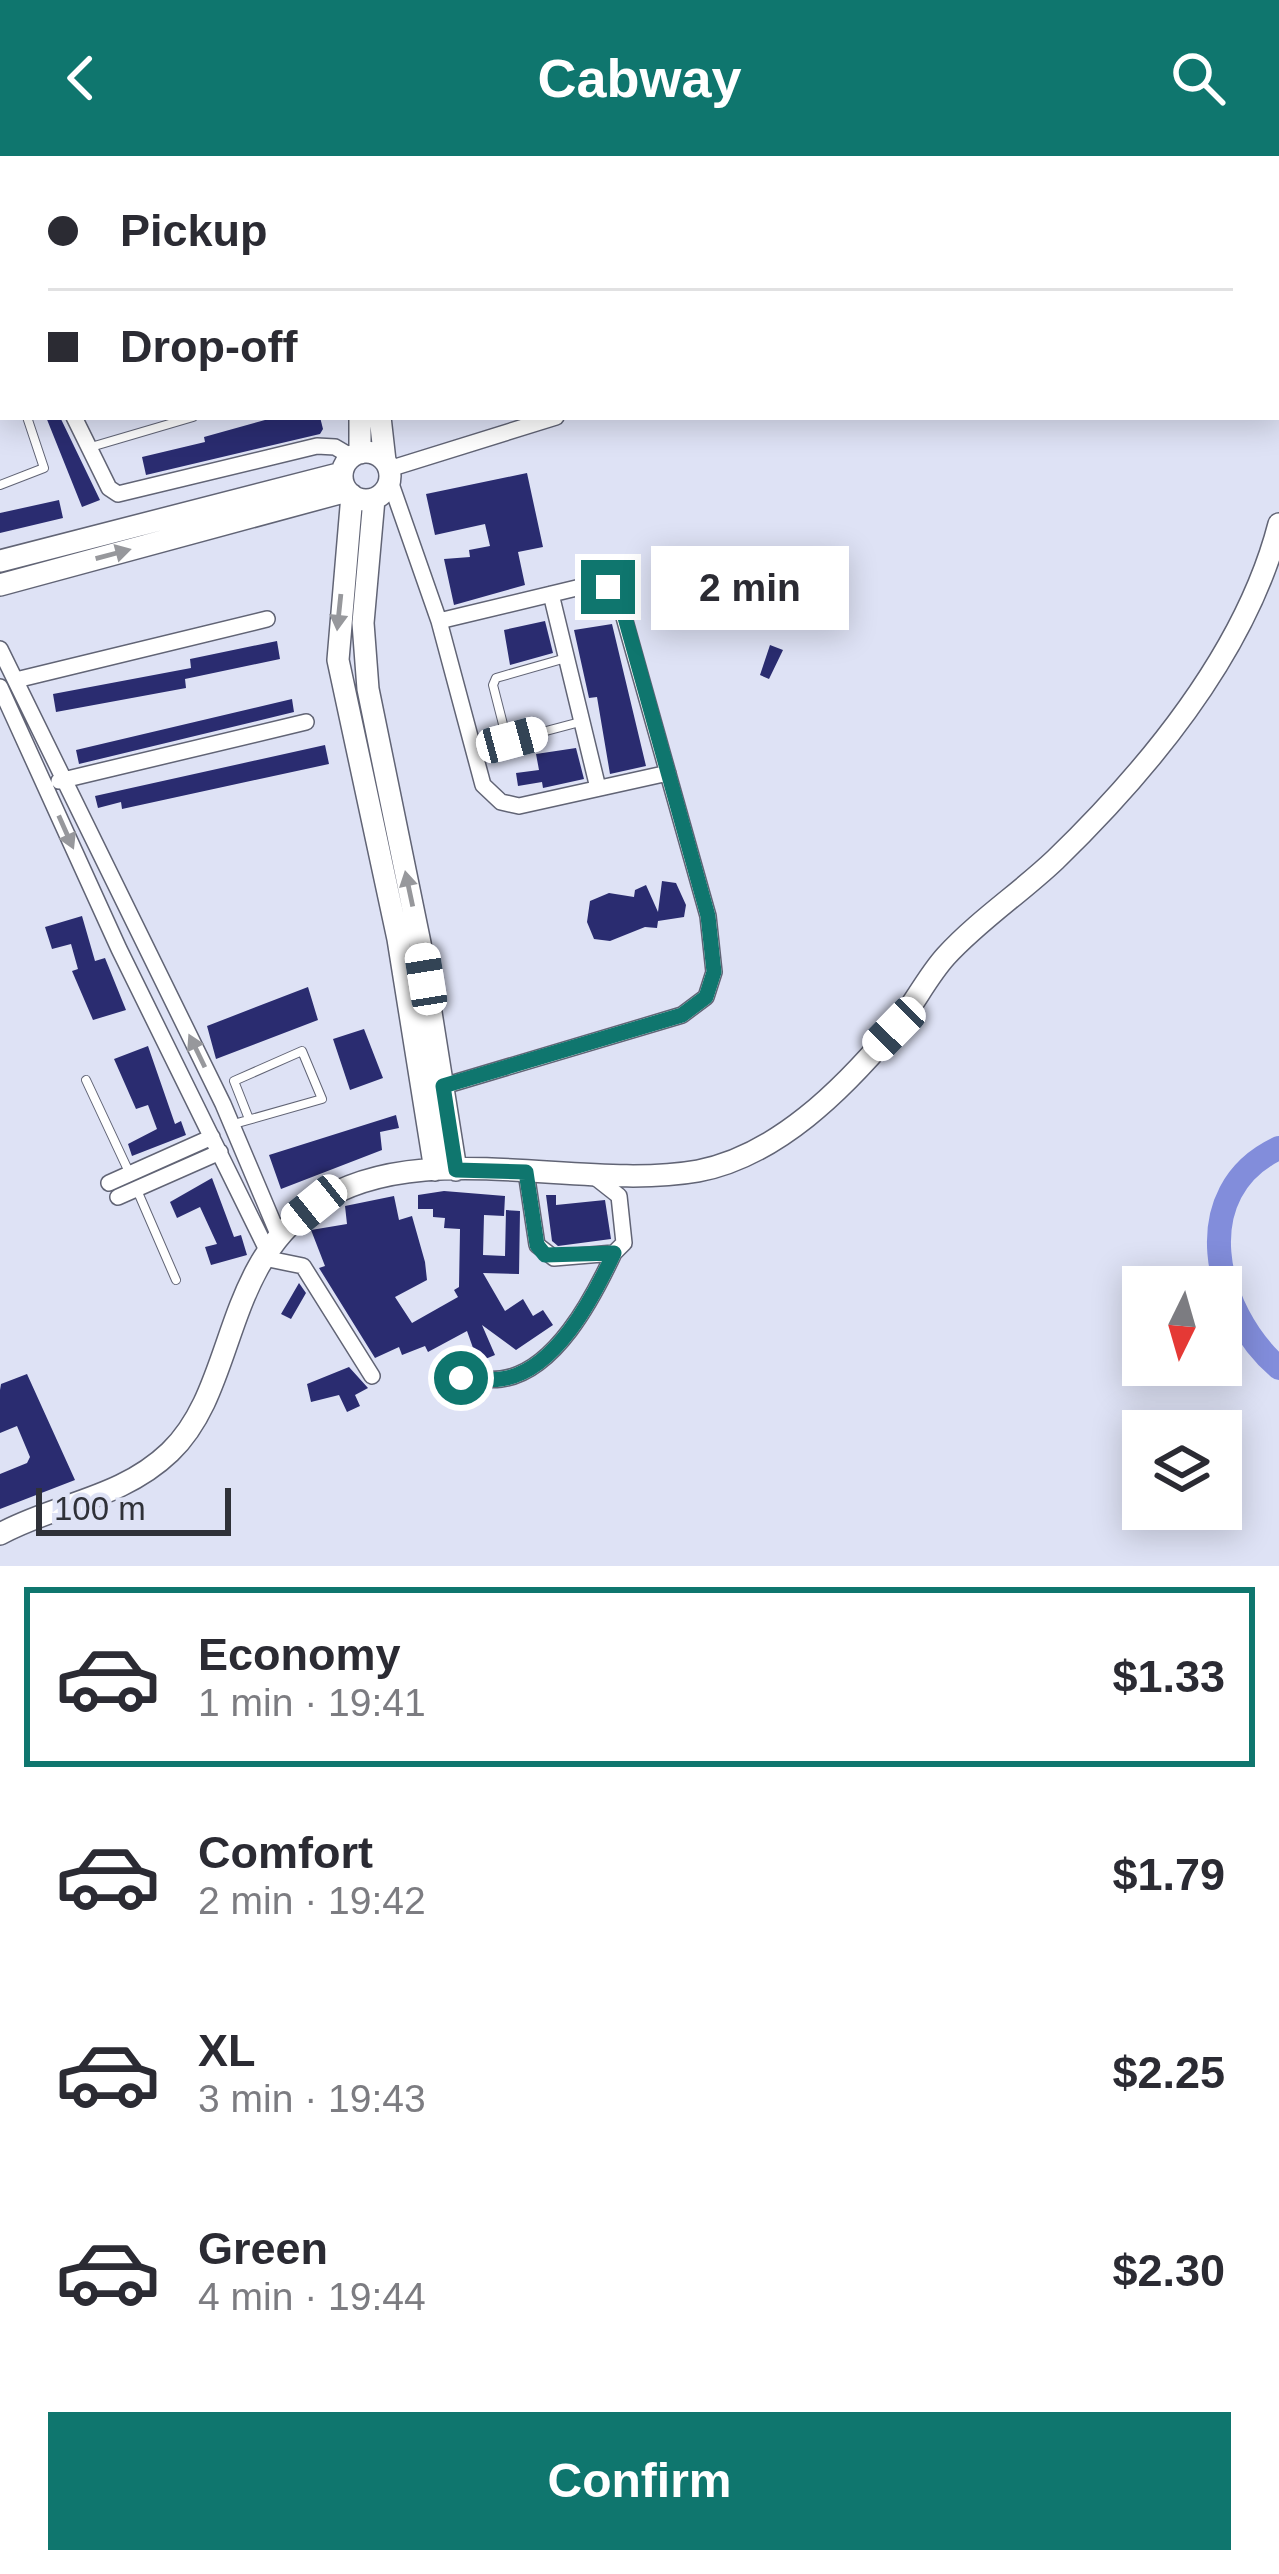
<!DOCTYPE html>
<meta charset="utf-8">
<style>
:root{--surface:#fff;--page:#f7f7f7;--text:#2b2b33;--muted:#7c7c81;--line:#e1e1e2;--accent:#0f766e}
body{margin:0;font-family:Helvetica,sans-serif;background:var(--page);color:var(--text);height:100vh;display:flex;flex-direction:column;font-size:45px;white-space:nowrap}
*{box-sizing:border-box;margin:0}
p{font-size:39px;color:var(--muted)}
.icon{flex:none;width:66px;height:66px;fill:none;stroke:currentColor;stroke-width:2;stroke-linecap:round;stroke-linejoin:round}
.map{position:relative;height:1410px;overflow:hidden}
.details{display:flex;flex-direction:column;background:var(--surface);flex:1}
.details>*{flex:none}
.top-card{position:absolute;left:0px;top:0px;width:1281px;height:264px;box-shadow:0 6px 30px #0003;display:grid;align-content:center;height:264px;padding:0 48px;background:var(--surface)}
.needle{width:78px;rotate:185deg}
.tools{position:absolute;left:1122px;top:1110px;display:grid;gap:24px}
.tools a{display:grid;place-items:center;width:120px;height:120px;border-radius:0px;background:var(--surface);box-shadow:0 6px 30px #0003;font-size:60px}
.scale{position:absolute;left:36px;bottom:30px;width:195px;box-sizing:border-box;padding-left:12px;border:6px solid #2f3138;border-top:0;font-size:33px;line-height:42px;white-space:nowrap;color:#2f3138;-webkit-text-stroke:9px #dee2f5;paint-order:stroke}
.end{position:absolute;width:54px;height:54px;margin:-27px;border:15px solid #0f766e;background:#fff;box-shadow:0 0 0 6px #fff}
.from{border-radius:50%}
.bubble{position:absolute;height:84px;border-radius:0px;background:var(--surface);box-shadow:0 6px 30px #0003;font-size:39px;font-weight:700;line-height:84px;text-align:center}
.car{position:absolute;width:36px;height:72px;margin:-36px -18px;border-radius:15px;box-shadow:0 0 9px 3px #0007;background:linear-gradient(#fff 24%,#345 0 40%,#fff 0 76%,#345 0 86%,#fff 0)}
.top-card b{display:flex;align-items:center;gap:42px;height:114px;font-size:45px}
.top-card b+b{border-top:3px solid var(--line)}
.top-card i{width:30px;height:30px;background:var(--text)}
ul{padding:21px 0 0;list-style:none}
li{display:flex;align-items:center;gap:36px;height:180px;margin:0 24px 18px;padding:0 24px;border:6px solid transparent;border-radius:0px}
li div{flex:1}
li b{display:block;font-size:45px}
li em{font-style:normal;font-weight:700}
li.selected{border-color:var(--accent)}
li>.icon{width:108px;height:108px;stroke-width:1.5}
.action{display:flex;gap:24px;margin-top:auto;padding:24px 48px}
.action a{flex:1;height:138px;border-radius:0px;background:var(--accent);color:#fff;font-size:48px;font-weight:700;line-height:138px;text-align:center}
header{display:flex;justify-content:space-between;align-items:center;height:156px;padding:0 48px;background:var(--accent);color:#fff;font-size:54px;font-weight:700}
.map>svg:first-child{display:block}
</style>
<header><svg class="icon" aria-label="back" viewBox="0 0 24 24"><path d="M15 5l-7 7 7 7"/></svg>Cabway<svg class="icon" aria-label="search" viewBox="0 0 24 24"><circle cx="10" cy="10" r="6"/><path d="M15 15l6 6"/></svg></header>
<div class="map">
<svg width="1279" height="1410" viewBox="0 0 1279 1410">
<rect width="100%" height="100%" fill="#dee2f5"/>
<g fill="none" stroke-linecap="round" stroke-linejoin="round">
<path stroke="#828ddb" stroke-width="24" d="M1279,992C1186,1035 1213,1155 1279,1212"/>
</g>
<path fill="#2a2c70" d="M46,261H60L100,344L82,351Z
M276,261H320L323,273L320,278L146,319L142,301L205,286L204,281Z
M527,317L543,391L518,396L525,429L454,449L444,403L470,401L469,394L490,390L485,368L435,379L426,338Z
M59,344L63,362L0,377V357Z
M545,465L553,497L510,509L504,474Z
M612,468L646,610L610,618L597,541L589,542L574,474Z
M277,485L280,503L185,523L186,532L56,556L53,538L191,512L190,503Z
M770,489L783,494L769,523L760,519Z
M292,543L294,556L79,608L76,594Z
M325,589L329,608L122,653L121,646L98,652L95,640Z
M576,592L584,623L543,632L542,626L518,630L516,617L539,614L536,598Z
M662,725L676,727L686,749L684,761L658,765L657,772L645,771L610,785L594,783L587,766L590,745L609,737L634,741L635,734L646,729L658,756Z
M82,760L95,805L105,802L126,854L93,864L72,815L78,813L71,788L52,793L45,771Z
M308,831L318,864L216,903L207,870Z
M364,873L383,922L350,934L333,883Z
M148,890L175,968L181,965L186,979L132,1000L128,988L157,973L148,949L136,953L114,903Z
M396,959L399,972L380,976L382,994L281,1033L269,999Z
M212,1022L234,1081L241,1079L247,1099L211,1109L205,1091L217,1088L200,1051L177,1062L170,1046Z
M444,1035L505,1040L504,1060L484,1059L483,1099L505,1100L506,1054L520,1055L519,1118L483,1117L505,1155L523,1143L533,1160L543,1154L553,1169L516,1194L482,1169L495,1199L478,1206L467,1175L428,1196L425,1190L402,1199L399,1191L375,1202L319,1112L325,1110L311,1074L347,1068L345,1050L394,1040L399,1064L412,1060L425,1106L427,1124L395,1141L412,1167L458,1141L454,1134L459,1131L460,1073L444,1072L445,1062L433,1061V1053H418V1039Z
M546,1039H556V1049L605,1044L611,1083L558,1090L552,1085Z
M299,1127L306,1137L291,1163L281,1158Z
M349,1211L368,1232L355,1239L360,1250L347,1256L339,1239L311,1246L307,1228Z
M27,1218L75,1324L0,1353V1318L27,1307L30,1301L17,1270L0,1277V1234L1,1228Z"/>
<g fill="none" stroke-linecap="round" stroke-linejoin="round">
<defs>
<path id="lane" d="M0,194L3,200
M0,222L3,220
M91,291L193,261
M0,329L44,312L27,261
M566,502L496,522L493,529L506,580L512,584L580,566
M86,924L129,1016
M234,968L322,943L302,895L234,925L249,963
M137,1034L176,1124"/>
<path id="street" d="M0,104L3,111
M0,178L3,176
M74,261L109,332L118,338L317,290L335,291L352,301
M389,313L556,261
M390,325L439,465L483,629L501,646L519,650L668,617
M551,438L598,632
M0,493L223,948L278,1078
M16,524L267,463
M0,531L119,793L268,1096
M59,625L306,566
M437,932L682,859L706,841L714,816L708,760L618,440L589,429L439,465
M526,1016L537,1089L554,1102L614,1097L624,1087L619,1040L591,1018
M109,1027L212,981
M118,1041L220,996
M264,1102L303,1110L372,1220
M461,1222C474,1222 488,1225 501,1223C555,1216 593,1142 614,1097"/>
<path id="secondary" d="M310,0L311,3
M334,0V3
M360,261V297
M380,261L385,305
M342 320a24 24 0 1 1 48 0a24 24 0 1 1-48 0Z
M352,339L338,504L398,783L435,1014
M374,343L363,467L368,533L420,787L456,1014
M0,405L342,317
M0,429L347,335
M0,1378C57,1347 121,1343 170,1296C236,1233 222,1111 314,1049C418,978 579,1036 698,1015C777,1000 843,933 893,874C913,851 926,822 946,800C979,764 1019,738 1055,704C1149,613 1246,496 1279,368"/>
</defs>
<use href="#lane" stroke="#616475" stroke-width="10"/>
<use href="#street" stroke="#616475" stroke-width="18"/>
<use href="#secondary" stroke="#616475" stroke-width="24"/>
<use href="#lane" stroke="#fff" stroke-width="8"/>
<use href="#street" stroke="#fff" stroke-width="15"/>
<use href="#secondary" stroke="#fff" stroke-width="21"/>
</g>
<defs><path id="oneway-solid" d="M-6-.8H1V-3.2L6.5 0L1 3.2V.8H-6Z" transform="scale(3)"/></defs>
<g fill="#97989c">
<use href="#oneway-solid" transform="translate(113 398) rotate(-15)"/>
<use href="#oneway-solid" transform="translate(339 456) rotate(96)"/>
<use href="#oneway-solid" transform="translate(66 676) rotate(66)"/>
<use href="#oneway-solid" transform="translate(409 733) rotate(-102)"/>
<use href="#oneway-solid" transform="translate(197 895) rotate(-116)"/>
</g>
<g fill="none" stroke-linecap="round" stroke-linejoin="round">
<path stroke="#0f766e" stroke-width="15" d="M461,1222C474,1222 488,1225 501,1223C555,1216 593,1142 614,1097L545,1099L537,1089L526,1016L456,1014L443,930L682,859L706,841L714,816L708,760L619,440L608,431"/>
</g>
</svg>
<div class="tools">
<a><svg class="needle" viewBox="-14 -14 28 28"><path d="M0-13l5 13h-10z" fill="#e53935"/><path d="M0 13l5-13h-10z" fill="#7c7c81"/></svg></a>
<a><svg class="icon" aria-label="layers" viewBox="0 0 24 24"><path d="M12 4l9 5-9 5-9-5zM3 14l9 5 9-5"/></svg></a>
</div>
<div class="scale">100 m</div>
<i class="end from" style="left:461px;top:1222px"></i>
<i class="end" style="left:608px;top:431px"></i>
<div class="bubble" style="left:651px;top:390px;width:198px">2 min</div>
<i class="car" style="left:512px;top:584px;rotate:75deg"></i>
<i class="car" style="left:426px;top:823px;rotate:351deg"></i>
<i class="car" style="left:894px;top:873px;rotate:224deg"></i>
<i class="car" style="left:314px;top:1049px;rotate:231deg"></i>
<div class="top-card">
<b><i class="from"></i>Pickup</b>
<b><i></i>Drop-off</b>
</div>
</div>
<section class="details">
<ul>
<li class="selected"><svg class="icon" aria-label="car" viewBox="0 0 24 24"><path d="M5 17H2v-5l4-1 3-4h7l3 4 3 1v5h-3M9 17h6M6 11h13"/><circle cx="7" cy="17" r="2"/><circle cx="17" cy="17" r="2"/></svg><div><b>Economy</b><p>1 min · 19:41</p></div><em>$1.33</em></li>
<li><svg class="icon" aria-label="car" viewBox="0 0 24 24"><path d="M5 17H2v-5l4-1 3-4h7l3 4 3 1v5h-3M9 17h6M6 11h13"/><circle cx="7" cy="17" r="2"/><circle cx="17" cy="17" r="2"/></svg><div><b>Comfort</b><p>2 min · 19:42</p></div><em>$1.79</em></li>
<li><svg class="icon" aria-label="car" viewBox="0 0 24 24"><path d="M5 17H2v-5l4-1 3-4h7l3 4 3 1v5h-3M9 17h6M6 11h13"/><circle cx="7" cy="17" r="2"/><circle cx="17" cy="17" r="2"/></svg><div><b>XL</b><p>3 min · 19:43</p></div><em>$2.25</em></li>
<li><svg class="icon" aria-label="car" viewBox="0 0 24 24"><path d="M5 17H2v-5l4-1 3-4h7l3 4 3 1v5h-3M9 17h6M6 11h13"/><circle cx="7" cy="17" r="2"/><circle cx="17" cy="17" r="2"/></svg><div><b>Green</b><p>4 min · 19:44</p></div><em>$2.30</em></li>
</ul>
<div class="action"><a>Confirm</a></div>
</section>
